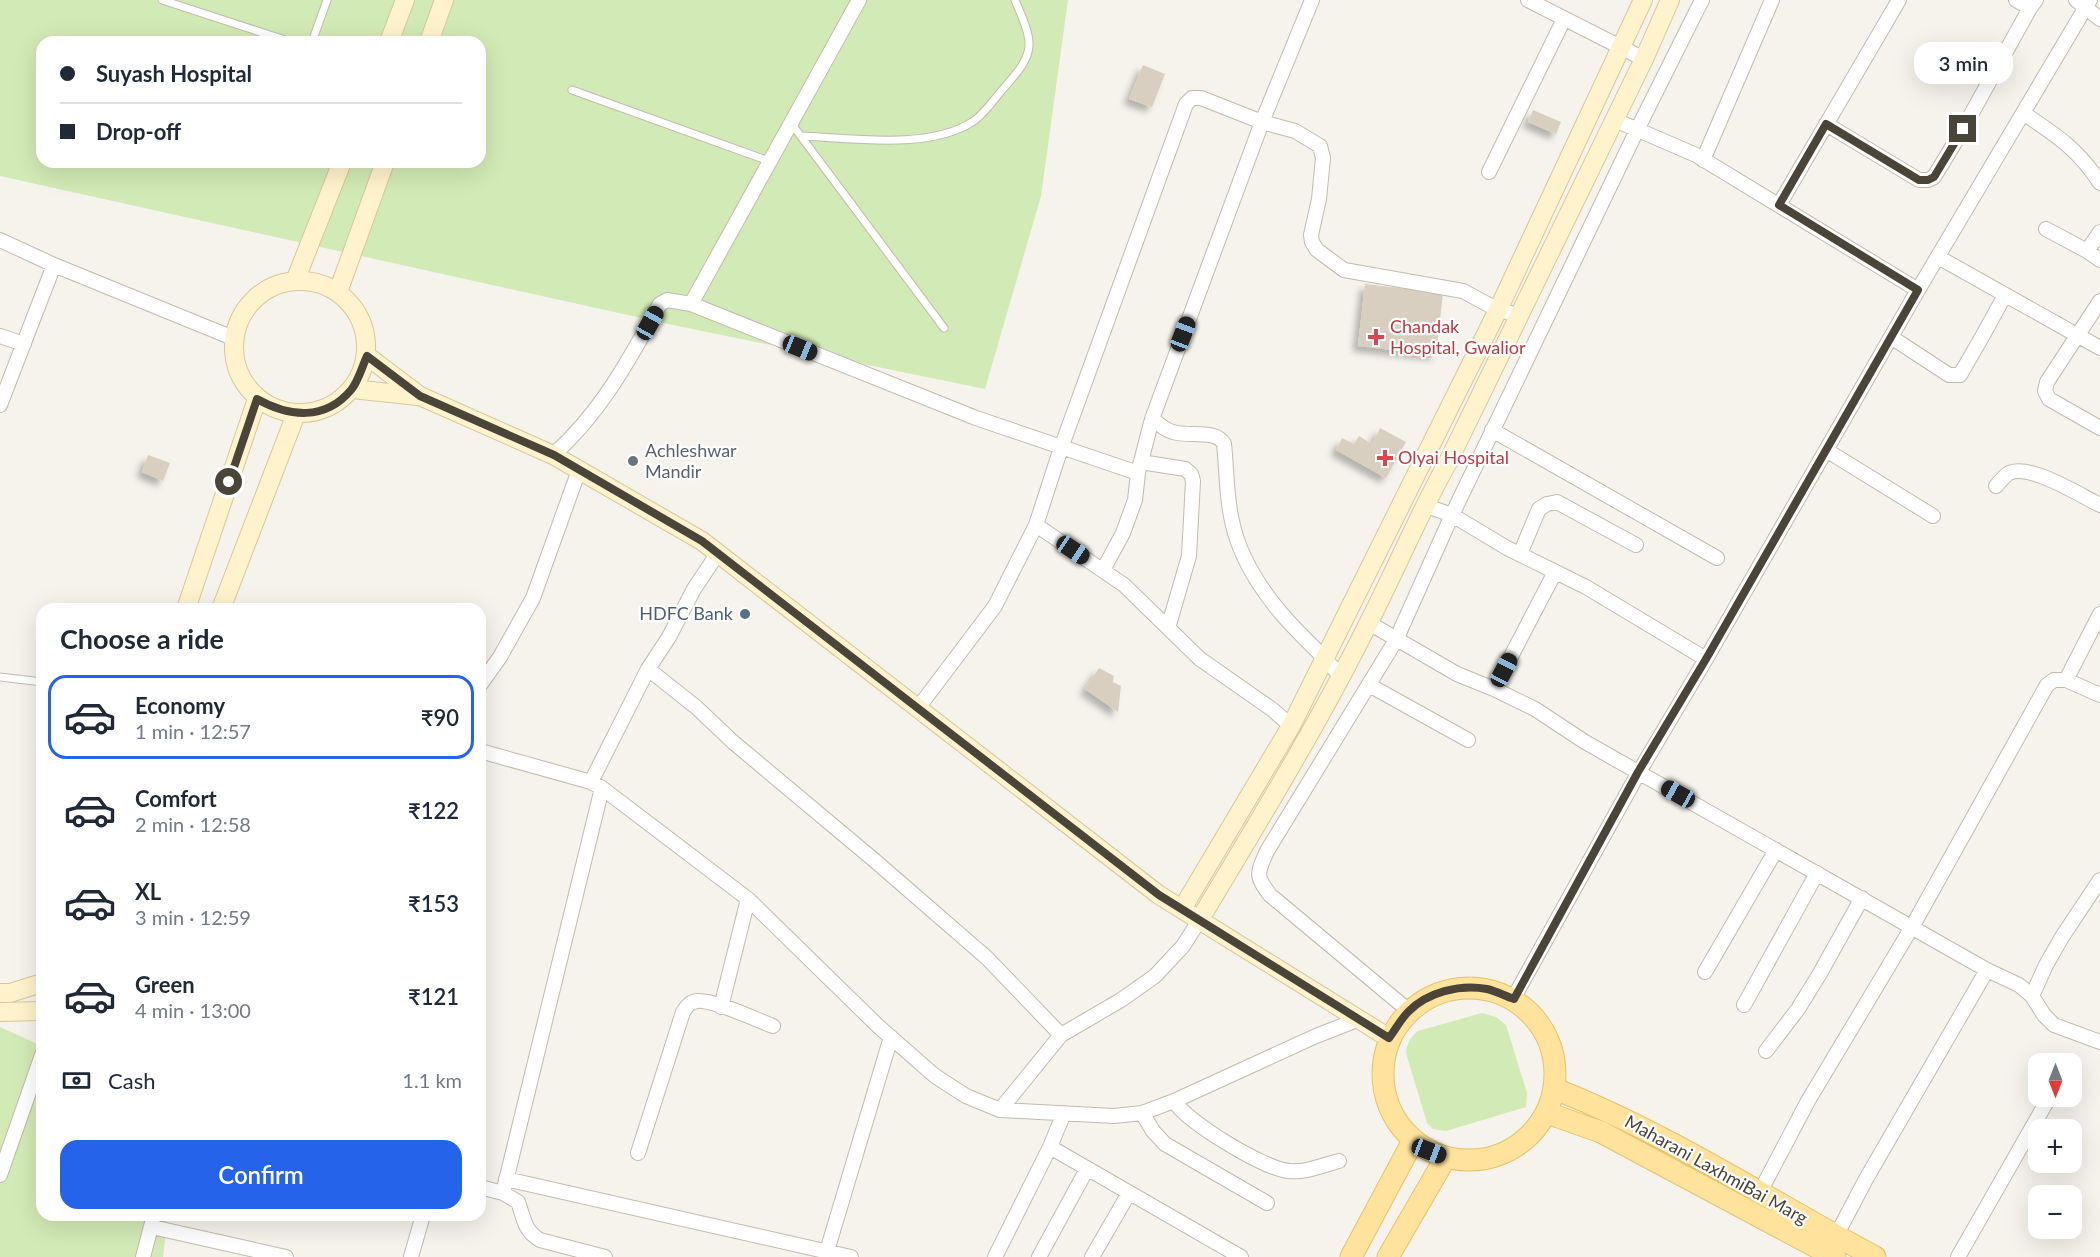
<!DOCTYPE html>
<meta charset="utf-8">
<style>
:root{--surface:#fff;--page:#f2f2f3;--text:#1f2937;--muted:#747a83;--line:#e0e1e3;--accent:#2563eb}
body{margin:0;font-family:Lato,sans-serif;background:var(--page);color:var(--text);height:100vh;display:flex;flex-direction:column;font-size:22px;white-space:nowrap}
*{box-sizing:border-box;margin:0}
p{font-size:20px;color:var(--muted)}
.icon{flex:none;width:33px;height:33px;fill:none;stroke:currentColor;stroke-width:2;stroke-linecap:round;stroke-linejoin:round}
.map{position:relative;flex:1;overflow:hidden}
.side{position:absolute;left:36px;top:603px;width:450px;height:618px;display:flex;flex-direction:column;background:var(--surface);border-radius:18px;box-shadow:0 6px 24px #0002}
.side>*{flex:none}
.banner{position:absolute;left:36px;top:36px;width:450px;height:132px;border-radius:18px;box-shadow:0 6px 24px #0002;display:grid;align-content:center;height:132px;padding:0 24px;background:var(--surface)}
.needle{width:39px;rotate:180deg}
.controls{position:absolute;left:2028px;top:1053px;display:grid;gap:12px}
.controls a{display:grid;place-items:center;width:54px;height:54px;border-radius:12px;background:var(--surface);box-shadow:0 6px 24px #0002;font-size:30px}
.end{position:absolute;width:27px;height:27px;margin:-14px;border:8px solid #4b4439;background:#fff;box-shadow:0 0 0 3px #fff}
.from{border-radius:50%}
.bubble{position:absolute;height:42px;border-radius:18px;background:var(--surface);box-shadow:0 6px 24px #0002;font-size:20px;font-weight:600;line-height:42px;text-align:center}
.car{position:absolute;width:18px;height:36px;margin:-18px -9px;border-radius:8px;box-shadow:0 0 4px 2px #0007;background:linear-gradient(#222 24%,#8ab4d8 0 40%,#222 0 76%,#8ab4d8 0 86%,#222 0)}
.banner b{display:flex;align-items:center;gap:21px;height:57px;font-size:22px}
.banner b+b{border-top:2px solid var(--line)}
.banner i{width:15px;height:15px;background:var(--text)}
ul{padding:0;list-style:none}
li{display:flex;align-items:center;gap:18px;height:84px;margin:0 12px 9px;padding:0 12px;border:3px solid transparent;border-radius:18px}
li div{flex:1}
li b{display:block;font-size:22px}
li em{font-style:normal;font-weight:600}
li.current{border-color:var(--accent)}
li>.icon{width:54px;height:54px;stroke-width:1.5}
h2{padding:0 24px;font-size:27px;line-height:72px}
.pay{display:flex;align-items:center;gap:15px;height:66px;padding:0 24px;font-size:22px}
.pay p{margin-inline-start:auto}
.primary-button{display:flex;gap:12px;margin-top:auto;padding:12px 24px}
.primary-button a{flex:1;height:69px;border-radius:18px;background:var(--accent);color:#fff;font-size:24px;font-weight:600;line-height:69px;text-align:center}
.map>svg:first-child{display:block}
</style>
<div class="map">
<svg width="2100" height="1257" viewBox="0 0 2100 1257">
<defs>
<filter id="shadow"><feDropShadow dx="-5.5" dy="5.5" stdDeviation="3" flood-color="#0004"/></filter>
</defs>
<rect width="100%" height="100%" fill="#f6f3ec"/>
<path fill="#d2eab5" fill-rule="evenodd" d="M0,0H1068L1041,196L985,389L673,325L0,176ZM42,42H480V162H42Z
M1482,1013L1496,1017L1506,1025L1527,1093L1526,1107L1446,1131L1433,1129L1427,1123L1406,1053C1406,1044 1411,1037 1418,1031Z
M0,1027L42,1046V1215H168L163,1257H0Z"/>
<path fill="#d8cfc1" filter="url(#shadow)" d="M1143,65L1165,74L1152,107L1129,99Z
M1533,110L1561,122L1556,134L1528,122Z
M1365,284L1443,293L1436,355L1358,346Z
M1380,428L1406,442L1386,478L1336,450L1342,438L1354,444L1359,436L1372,444Z
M148,455L170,463L163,481L142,472Z
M1099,668L1114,676L1113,682L1121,686L1118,712L1085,689Z"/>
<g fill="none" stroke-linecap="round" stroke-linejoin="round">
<defs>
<path id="lane" d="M162,0L291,42
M312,42L327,0
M572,90L769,161
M791,123L944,328
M801,136C851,138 929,150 972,122C984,115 994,99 1003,89C1037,51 1034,45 1015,0
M0,677L42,682"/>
<path id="street" d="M1528,0L1644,59
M2016,0L2030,8L2036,0
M2076,0L2100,19
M2023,113C2056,135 2078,149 2100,183
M1615,120L1696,155L1918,290
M1826,124L1919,180H1928L1934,177L1963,129L2030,8
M1703,160L1772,0
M1489,172L1564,19
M1779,205L1899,0
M2046,229L2087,251L2100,232
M0,240L54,265L233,338
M2087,251L2100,260
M1938,257L2100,348
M2100,301L2047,382L2045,391L2049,399L2100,428
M691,304L859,0
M0,336L24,344
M1891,337L1949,375H1960L1982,337L2005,295
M0,405L54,265
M1152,419C1159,424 1165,430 1173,432C1188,437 1217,429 1224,444C1227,470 1226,496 1232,521C1239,555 1259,587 1281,613C1300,636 1322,653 1340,676
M1492,430L1717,558
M1826,450L1933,516
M553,455C601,413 630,358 660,304L667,300L691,304L976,418L1138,473
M1141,462L1185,469L1191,474L1193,481L1189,556L1168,628
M1996,486C2000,482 2004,476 2009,473C2030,463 2081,496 2100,505
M1424,505L1452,515L1507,548L1586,587L1706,659
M1036,525L1124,585L1200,659L1273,710L1291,726
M1520,554L1539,509L1547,504L1557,502L1636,545
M1103,570L1123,533L1135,500L1138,473L1152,419L1262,122L1312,0
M1369,623L1457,674L1494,689L1535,709L1585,742L1987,970L2019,985L2032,996L2044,1015L2054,1025L2100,1042
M648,669L696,707L733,742L874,860L987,958L1061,1035
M2066,680L2100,614
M480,685L500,657L533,598L579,470
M1369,685L1468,740
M1494,689L1555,572
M918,708L995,606L1036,525L1061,448L1186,104L1192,98H1201L1262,122L1295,131L1320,146L1323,158L1319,199L1311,235L1312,242L1317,250L1344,270L1463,291L1498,310L1519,315
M480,751L591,782L602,788L748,899L878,1026L935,1076L966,1096L1000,1110L1114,1116L1142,1113L1174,1101L1316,1036L1357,1020
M591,782L648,669L669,637L694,589L718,553
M1705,972L1776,850
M2032,996L2046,965L2062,937L2100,880
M1513,999L1639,772L1706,659L1918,290L2090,0
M1744,1005L1817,873
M721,1007L748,899
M1409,1011L1270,895C1255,875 1257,874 1267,851L1396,640L1452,515L1637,130L1702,0
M1766,1051L1798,1009L1819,975L1862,898
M1174,1101C1187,1122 1264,1169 1289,1171C1305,1173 1323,1165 1339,1161
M1000,1110L1061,1035L1121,1000L1155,976L1183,946L1199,921
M1142,1113L1153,1131L1165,1144L1267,1203
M1050,1147L1241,1257
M638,1153L683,1012C687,1006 690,1002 697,1001C712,999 757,1020 773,1026
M0,1175L42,1055
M506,1179L851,1257
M480,1187L503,1193L518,1202C524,1218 524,1231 540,1240L605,1257
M1760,1192L1808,1101L1912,927L2047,685L2054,680H2066L2100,695
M503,1193L602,788
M152,1227L286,1257
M1836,1236L1866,1179L1987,970
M827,1251L891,1037
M143,1257L154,1215
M411,1257L423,1215
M995,1257L1050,1147L1064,1113
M1039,1257L1087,1169
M1092,1257L1129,1193
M1958,1257L2050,1096"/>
<path id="secondary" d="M389,42L405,0
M429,42L444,0
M234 347a66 66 0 1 1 132 0a66 66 0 1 1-132 0Z
M295,281L342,162
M338,292L385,162
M367,356L420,396L553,455L702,541L1159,895L1389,1038
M352,389L418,396
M186,609L257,399
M221,609L296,414
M1182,909L1291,726L1498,310L1643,0
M1199,921C1258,822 1318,725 1369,622C1396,569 1419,514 1448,462L1644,59L1670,0
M0,993H10L42,983
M0,1012L42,1011"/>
<path id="primary" d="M1383 1074a86 86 0 1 1 172 0a86 86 0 1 1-172 0Z
M1555,1089C1667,1133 1769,1200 1875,1257
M1547,1113L1601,1132L1835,1257
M1351,1257L1413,1141
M1388,1257L1446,1157"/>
</defs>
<use href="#lane" stroke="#c2bbae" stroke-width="9"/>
<use href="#street" stroke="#c2bbae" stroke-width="16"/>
<use href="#secondary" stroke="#d6c79b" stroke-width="20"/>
<use href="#primary" stroke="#e6c16a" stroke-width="23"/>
<use href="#lane" stroke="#fff" stroke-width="7"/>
<use href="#street" stroke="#fff" stroke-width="14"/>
<use href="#secondary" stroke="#fff3cd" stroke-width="18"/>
<use href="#primary" stroke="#ffe39c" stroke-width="21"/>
</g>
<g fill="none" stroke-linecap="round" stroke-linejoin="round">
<path stroke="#4b4439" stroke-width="8" d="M229,482L257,399C289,417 325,421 351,390C358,382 362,367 367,356L420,396L554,455L702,541L1159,895L1389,1038C1395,1030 1401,1019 1408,1012C1427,992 1460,984 1487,989C1496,991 1505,996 1514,999L1638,772L1706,659L1918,290L1779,205L1826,124L1919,180H1928L1934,177L1963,129"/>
</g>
<g fill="#e0444e" stroke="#fff" stroke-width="2">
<path d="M1373 328h6v6h6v6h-6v6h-6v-6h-6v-6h6z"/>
<path d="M1382 449h6v6h6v6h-6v6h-6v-6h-6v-6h6z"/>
</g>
<circle fill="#6b7280" stroke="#fff" stroke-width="2" cx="633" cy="461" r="6"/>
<circle fill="#5c6f8a" stroke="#fff" stroke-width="2" cx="745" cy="614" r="6"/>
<g text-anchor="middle" stroke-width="4.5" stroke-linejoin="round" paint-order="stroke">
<g font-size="18" fill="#be3a42" stroke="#fff" text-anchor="start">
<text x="1390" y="333">Chandak<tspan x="1390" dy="21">Hospital, Gwalior</tspan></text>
<text x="1398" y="464">Olyai Hospital</text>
</g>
<g font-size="18" fill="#5b616d" stroke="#fff" text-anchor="start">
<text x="645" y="457">Achleshwar<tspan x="645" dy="21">Mandir</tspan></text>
</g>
<g font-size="18" fill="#4e5e75" stroke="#fff" text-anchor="end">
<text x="733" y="620">HDFC Bank</text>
</g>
<g font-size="18" fill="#4b4439" stroke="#fff">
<text transform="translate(1716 1170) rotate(29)" y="6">Maharani LaxhmiBai Marg</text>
</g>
</g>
</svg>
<div class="controls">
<a><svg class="needle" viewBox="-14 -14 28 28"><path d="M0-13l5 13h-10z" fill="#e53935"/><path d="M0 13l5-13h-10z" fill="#747a83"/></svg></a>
<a>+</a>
<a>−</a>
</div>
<i class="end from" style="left:229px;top:482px"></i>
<i class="end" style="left:1963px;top:129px"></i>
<div class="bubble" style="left:1914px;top:42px;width:99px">3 min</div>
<i class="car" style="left:650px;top:323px;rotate:29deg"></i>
<i class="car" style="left:1183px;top:334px;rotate:21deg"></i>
<i class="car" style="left:800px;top:348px;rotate:112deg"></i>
<i class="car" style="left:1073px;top:550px;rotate:124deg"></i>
<i class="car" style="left:1504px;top:670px;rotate:28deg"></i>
<i class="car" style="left:1678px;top:794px;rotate:299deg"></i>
<i class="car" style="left:1429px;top:1151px;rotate:111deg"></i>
<div class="banner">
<b><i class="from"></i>Suyash Hospital</b>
<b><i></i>Drop-off</b>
</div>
<section class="side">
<h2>Choose a ride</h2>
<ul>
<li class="current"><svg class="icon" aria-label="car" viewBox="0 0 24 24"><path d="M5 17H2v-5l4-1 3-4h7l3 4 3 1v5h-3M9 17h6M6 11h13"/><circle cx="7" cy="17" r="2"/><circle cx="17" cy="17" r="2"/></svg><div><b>Economy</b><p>1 min · 12:57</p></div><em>₹90</em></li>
<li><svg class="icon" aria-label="car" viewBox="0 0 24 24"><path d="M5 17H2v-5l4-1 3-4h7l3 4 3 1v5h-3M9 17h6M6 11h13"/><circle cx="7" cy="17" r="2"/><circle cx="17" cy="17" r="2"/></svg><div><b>Comfort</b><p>2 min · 12:58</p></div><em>₹122</em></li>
<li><svg class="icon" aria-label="car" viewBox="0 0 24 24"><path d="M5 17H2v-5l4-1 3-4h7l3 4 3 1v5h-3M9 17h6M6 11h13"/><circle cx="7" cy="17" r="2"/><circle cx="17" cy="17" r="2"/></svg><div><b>XL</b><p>3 min · 12:59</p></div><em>₹153</em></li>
<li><svg class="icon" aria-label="car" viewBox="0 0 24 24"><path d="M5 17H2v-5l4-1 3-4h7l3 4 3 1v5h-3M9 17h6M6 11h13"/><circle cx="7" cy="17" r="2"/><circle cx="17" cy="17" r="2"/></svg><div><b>Green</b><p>4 min · 13:00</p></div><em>₹121</em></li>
</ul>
<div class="pay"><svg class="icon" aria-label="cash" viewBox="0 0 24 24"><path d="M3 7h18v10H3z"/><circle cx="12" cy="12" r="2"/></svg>Cash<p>1.1 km</p></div>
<div class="primary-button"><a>Confirm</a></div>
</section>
</div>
